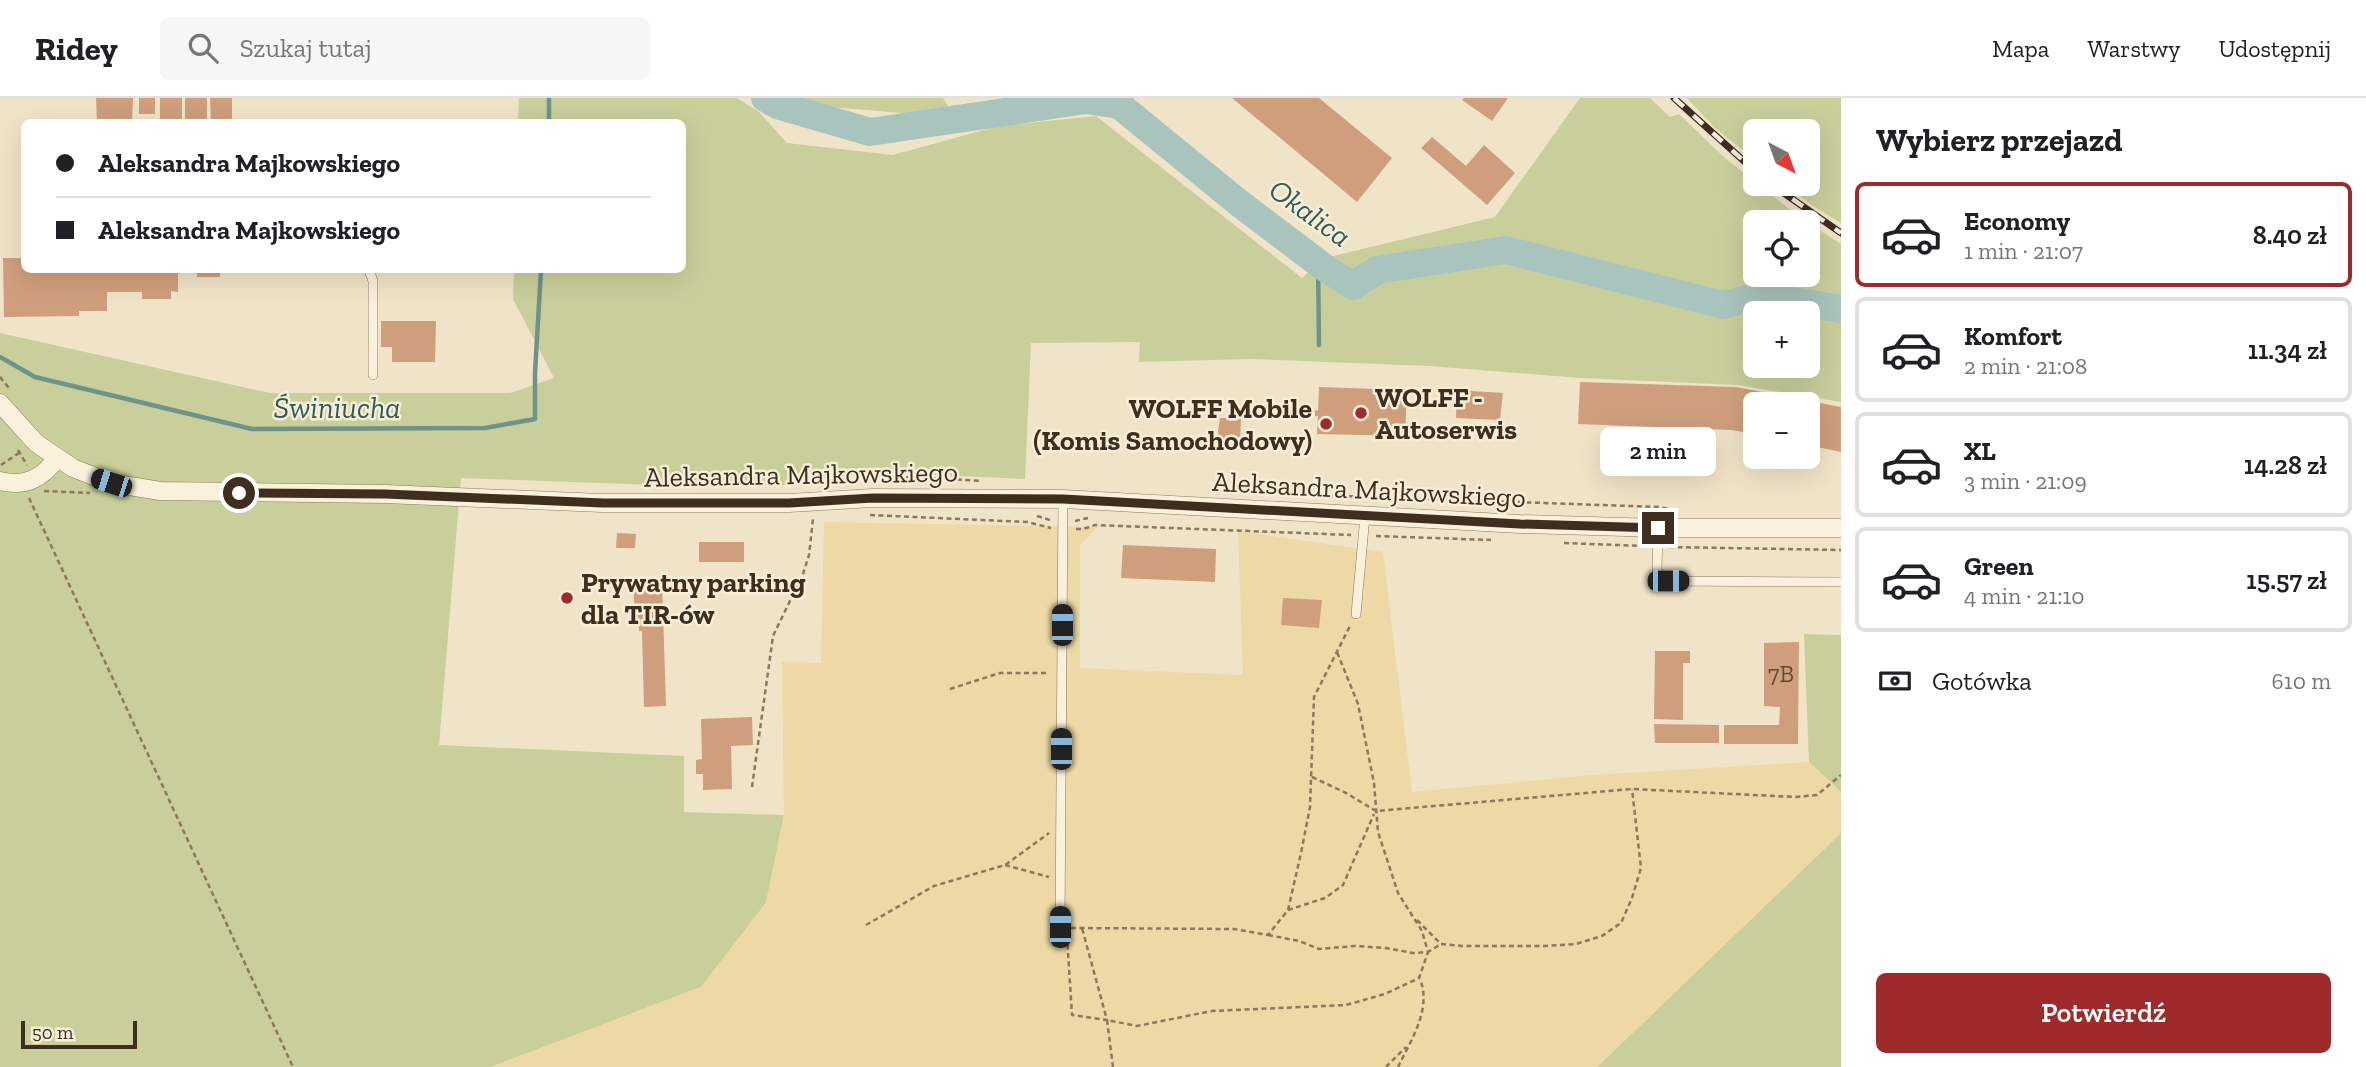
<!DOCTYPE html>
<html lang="pl">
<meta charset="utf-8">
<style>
:root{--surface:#fff;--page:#f6f6f6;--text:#202124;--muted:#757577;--line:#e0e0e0;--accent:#9e2a2b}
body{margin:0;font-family:"Zilla Slab",serif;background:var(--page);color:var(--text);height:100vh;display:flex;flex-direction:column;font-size:26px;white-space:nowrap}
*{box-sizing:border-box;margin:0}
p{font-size:23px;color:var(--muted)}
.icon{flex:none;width:38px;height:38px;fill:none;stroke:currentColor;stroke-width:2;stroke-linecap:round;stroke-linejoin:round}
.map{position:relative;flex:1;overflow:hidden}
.sheet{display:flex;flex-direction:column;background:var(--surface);width:525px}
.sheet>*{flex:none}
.hud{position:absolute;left:21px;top:21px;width:665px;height:154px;border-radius:10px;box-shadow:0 7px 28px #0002;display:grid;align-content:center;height:154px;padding:0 35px;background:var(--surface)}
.needle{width:46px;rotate:139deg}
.fabs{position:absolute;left:1743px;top:21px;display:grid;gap:14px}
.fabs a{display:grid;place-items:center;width:77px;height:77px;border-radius:10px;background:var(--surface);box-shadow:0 7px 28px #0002;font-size:35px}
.scale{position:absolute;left:21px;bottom:18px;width:116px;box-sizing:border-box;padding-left:7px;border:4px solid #3d2e20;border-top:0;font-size:19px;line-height:24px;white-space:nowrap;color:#3d2e20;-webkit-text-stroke:5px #f7eed8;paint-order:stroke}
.end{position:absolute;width:32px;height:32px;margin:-16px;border:9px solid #3d2e20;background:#fff;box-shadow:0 0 0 4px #fff}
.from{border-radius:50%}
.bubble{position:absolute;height:49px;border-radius:10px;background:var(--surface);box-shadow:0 7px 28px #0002;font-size:23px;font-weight:600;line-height:49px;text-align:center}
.car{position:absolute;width:21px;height:42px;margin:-21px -10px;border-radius:9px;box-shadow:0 0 5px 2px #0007;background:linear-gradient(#222 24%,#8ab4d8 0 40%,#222 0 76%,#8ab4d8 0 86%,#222 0)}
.hud b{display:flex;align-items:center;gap:24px;height:66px;font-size:26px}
.hud b+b{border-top:2px solid var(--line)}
.hud i{width:18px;height:18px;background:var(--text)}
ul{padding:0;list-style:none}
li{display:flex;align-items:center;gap:21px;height:105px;margin:0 14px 10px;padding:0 21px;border:4px solid var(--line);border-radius:10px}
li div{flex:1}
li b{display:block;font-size:26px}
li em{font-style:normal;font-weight:600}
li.active{border-color:var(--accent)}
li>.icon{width:63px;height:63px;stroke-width:1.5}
h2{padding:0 35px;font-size:32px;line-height:84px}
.pay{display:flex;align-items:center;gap:18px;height:77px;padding:0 35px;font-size:26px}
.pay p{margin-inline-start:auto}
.action{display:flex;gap:14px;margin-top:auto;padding:14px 35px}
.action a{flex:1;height:80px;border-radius:10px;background:var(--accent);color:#fff;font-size:28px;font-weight:600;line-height:80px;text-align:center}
header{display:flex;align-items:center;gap:42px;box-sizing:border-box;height:98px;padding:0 35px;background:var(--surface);border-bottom:2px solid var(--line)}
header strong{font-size:33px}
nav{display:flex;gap:38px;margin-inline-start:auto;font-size:24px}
.search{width:490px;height:63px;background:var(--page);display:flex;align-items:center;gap:18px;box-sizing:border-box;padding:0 24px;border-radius:10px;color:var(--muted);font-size:26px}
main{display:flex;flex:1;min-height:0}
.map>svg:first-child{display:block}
</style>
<header>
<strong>Ridey</strong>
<div class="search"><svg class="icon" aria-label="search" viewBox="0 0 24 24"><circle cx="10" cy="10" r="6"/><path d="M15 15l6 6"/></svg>Szukaj tutaj</div>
<nav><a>Mapa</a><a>Warstwy</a><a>Udostępnij</a></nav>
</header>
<main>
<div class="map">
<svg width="1841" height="969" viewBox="0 0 1841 969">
<rect width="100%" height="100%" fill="#f0e4c8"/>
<path fill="#c9cf9b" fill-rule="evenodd" d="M519,0H737L759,14L787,45L893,57L998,28L1096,18L1302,180L1325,160L1495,119L1580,0H1650L1670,19L1679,16L1726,61L1806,124H1755V177H1808V125L1841,146V304L1737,287L1580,280L1429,268L1252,261L1139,264L1140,244L1031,245L1025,381L871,374L789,387L682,388L461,380L439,647L684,658V714L784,717L766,805L701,889L491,969H0V235L270,295H510L554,280L513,201L514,172H682V24H518ZM1755,215H1808V268H1755Z
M784,0H943L950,11L915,16L793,6Z
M1687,0H1841V125L1810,106L1785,86H1808V33H1755V62L1715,30Z
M1804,536L1841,537V694L1809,664Z
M1841,735V969H1597Z"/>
<path fill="#ecd9a5" d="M824,424L1098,429L1080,447V570L1243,577L1238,433L1383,454L1412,694L1592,677L1809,664L1841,694V735L1597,969H491L701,889L766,805L784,717L782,564L821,565Z"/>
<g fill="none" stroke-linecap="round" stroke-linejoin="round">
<path stroke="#6f938a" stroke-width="4.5" d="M549,24V0
M1318,165L1319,247
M0,259L35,279L252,331L485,330L535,321V275L541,172"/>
<path stroke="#a9c4bc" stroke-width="28" d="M765,0L777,7L870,34L1086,2L1119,7L1239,105L1325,170L1353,188L1377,172L1506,152L1723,207L1759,198L1841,211"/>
</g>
<path fill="#cf9f7d" d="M96,0H133L132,24H97Z
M139,0H155V16H139Z
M160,0H182V24H160Z
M185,0H207V24H185Z
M210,0H232V24H211Z
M1232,0H1319L1392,60L1357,104Z
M1464,0H1508L1492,23L1462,2Z
M1432,39L1466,68L1484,47L1515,75L1487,107L1421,50Z
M3,160H24V172H176L178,175V194L171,193V201H142V194H107V213H79V218L4,219Z
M197,172H220V179H197Z
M381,223H436L435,264H392V249H381Z
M1580,284L1736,289L1841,309V354L1808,347V306H1755V336L1731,332L1578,326Z
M1319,289L1407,292L1405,338L1317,336L1318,318H1315V312L1318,313Z
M1457,292L1503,295L1500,322L1456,320Z
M1220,320H1241L1240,343H1219L1218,333Z
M617,435L636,436L635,450H616Z
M699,444H744V464H699Z
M1123,447L1216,451L1215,484L1121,480Z
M662,483L666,608L644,609L642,533H639L638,519H635L633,484Z
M1283,500L1322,502L1319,530L1281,527Z
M1799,544L1798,646H1724V627H1779L1780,609L1764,608V545Z
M1655,553H1690V565H1683V622L1654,621Z
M752,619L753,647L731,648L732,691L703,692V676H696V662L702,661L701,621Z
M1654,626L1719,627V645H1655Z"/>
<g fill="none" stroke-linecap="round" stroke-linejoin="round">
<defs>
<path id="service" d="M369,172L373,183V277
M1658,430L1657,473L1668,483L1841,484
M1356,516L1365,418
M1060,829L1063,401"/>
<path id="minor" d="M0,305L36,345L73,370L111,385L160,393L385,396L602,405H789L873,400L1063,401L1520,426L1658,430H1841
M0,383C25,389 42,381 57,360"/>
</defs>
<use href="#service" stroke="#8d765c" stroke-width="10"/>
<use href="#minor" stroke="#8d765c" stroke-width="19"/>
<path stroke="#8d765c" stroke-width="2.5" stroke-dasharray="5 3.5" stroke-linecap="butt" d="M0,279L9,290
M18,352L27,367
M1,367L19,355
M872,382L912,379L982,383
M44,393L90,395
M1314,397L1659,409L1675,412
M29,400L293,969
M870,417L1027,424L1051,430
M1037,418L1050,422
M1075,423L1088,420
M1076,431H1083L1095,427L1351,437
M1376,438L1491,442
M1564,445L1645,448
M1669,449L1841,452
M950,591L1000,575H1049
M1312,679L1346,695L1376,713L1632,691L1796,699L1817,697L1841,677
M752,689L773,538L803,476L809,457L813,421
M1005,767L1049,779
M1288,812L1325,800L1343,787L1374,716
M1417,822L1441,846L1462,848H1544L1576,846L1602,838L1621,825L1632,800L1641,770L1632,691
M866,827L934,788L1005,767L1049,735
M1071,830L1234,831L1268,837L1288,812L1301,755L1310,709L1314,599L1350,528
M1268,837L1299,843L1319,851L1355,848L1386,850L1413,855L1428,854L1441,846
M1067,838L1072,917L1107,922L1082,830
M1113,969L1107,922L1137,928L1212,913L1346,907L1385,896L1419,880L1428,854L1422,833L1398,795L1378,734L1374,685L1358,606L1337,554
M1386,969L1406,949
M1398,969C1411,942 1432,911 1420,881"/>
<use href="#service" stroke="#faf1dc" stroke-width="9"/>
<use href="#minor" stroke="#faf1dc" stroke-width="18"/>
<defs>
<path id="rail" d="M1674,0L1755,73
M1771,86L1841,135"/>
</defs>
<use href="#rail" stroke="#3d2e20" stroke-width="7"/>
<use href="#rail" stroke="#f7eed8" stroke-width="4.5" stroke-dasharray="13" stroke-linecap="butt"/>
</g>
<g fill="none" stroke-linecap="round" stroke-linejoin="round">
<path stroke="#3d2e20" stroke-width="9" d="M239,395L385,396L603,405H789L873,400L1063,401L1520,426L1658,430"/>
</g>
<g fill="#9e2a2b" stroke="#f7eed8" stroke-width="2.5">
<circle cx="1361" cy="315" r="7"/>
<circle cx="1326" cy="326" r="7"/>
<circle cx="567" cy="500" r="7"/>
</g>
<g text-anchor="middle" stroke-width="5" stroke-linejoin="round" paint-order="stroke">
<g font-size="24" fill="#624a37">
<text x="1781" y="584">7B</text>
</g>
<g font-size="28" font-weight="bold" fill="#3d2e20" stroke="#f7eed8" text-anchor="start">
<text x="1375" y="309">WOLFF -<tspan x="1375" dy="32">Autoserwis</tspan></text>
<text x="1312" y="320" text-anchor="end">WOLFF Mobile<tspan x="1312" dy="32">(Komis Samochodowy)</tspan></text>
<text x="581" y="494">Prywatny parking<tspan x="581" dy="32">dla TIR-ów</tspan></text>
</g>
<g font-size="28" fill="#3d2e20" stroke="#f7eed8">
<text transform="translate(801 376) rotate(-1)" y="10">Aleksandra Majkowskiego</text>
<text transform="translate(1369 391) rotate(3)" y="10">Aleksandra Majkowskiego</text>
</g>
<g font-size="30" font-style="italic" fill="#2f5d5a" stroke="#f7eed8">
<text transform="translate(1310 115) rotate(36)" y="10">Okalica</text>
<text x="337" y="320">Świniucha</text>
</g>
</g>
</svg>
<div class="fabs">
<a><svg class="needle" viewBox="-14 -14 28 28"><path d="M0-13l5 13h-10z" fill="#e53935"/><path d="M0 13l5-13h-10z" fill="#757577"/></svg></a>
<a><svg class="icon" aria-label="locate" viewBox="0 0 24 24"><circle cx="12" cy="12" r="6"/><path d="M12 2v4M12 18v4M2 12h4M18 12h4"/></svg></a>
<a>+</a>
<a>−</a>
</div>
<div class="scale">50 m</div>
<i class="end from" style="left:239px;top:395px"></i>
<i class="end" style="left:1658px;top:430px"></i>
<div class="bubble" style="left:1600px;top:329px;width:116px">2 min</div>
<i class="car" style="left:111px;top:385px;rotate:288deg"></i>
<i class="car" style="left:1668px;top:483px;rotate:90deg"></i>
<i class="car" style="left:1062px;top:527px;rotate:0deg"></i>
<i class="car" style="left:1061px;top:651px;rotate:0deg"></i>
<i class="car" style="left:1060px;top:829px;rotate:0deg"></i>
<div class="hud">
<b><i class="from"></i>Aleksandra Majkowskiego</b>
<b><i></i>Aleksandra Majkowskiego</b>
</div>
</div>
<section class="sheet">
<h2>Wybierz przejazd</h2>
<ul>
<li class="active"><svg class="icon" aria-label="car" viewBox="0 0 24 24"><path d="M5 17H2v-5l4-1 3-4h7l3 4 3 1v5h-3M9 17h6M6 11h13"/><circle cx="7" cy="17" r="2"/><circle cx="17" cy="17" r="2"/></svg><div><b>Economy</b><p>1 min · 21:07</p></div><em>8.40 zł</em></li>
<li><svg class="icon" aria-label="car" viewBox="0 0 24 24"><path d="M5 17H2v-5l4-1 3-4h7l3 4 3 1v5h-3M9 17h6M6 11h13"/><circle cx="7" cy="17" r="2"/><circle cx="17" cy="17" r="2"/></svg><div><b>Komfort</b><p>2 min · 21:08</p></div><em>11.34 zł</em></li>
<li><svg class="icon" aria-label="car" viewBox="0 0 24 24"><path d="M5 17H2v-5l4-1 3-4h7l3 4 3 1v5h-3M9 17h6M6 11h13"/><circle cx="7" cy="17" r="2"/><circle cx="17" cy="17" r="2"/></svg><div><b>XL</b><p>3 min · 21:09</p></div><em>14.28 zł</em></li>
<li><svg class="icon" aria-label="car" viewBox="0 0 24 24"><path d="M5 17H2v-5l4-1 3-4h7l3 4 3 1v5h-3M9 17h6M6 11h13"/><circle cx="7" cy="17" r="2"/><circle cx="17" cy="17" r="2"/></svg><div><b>Green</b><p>4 min · 21:10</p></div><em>15.57 zł</em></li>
</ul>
<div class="pay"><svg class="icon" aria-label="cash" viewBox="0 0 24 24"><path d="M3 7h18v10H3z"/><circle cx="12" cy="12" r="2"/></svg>Gotówka<p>610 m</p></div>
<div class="action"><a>Potwierdź</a></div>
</section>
</main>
